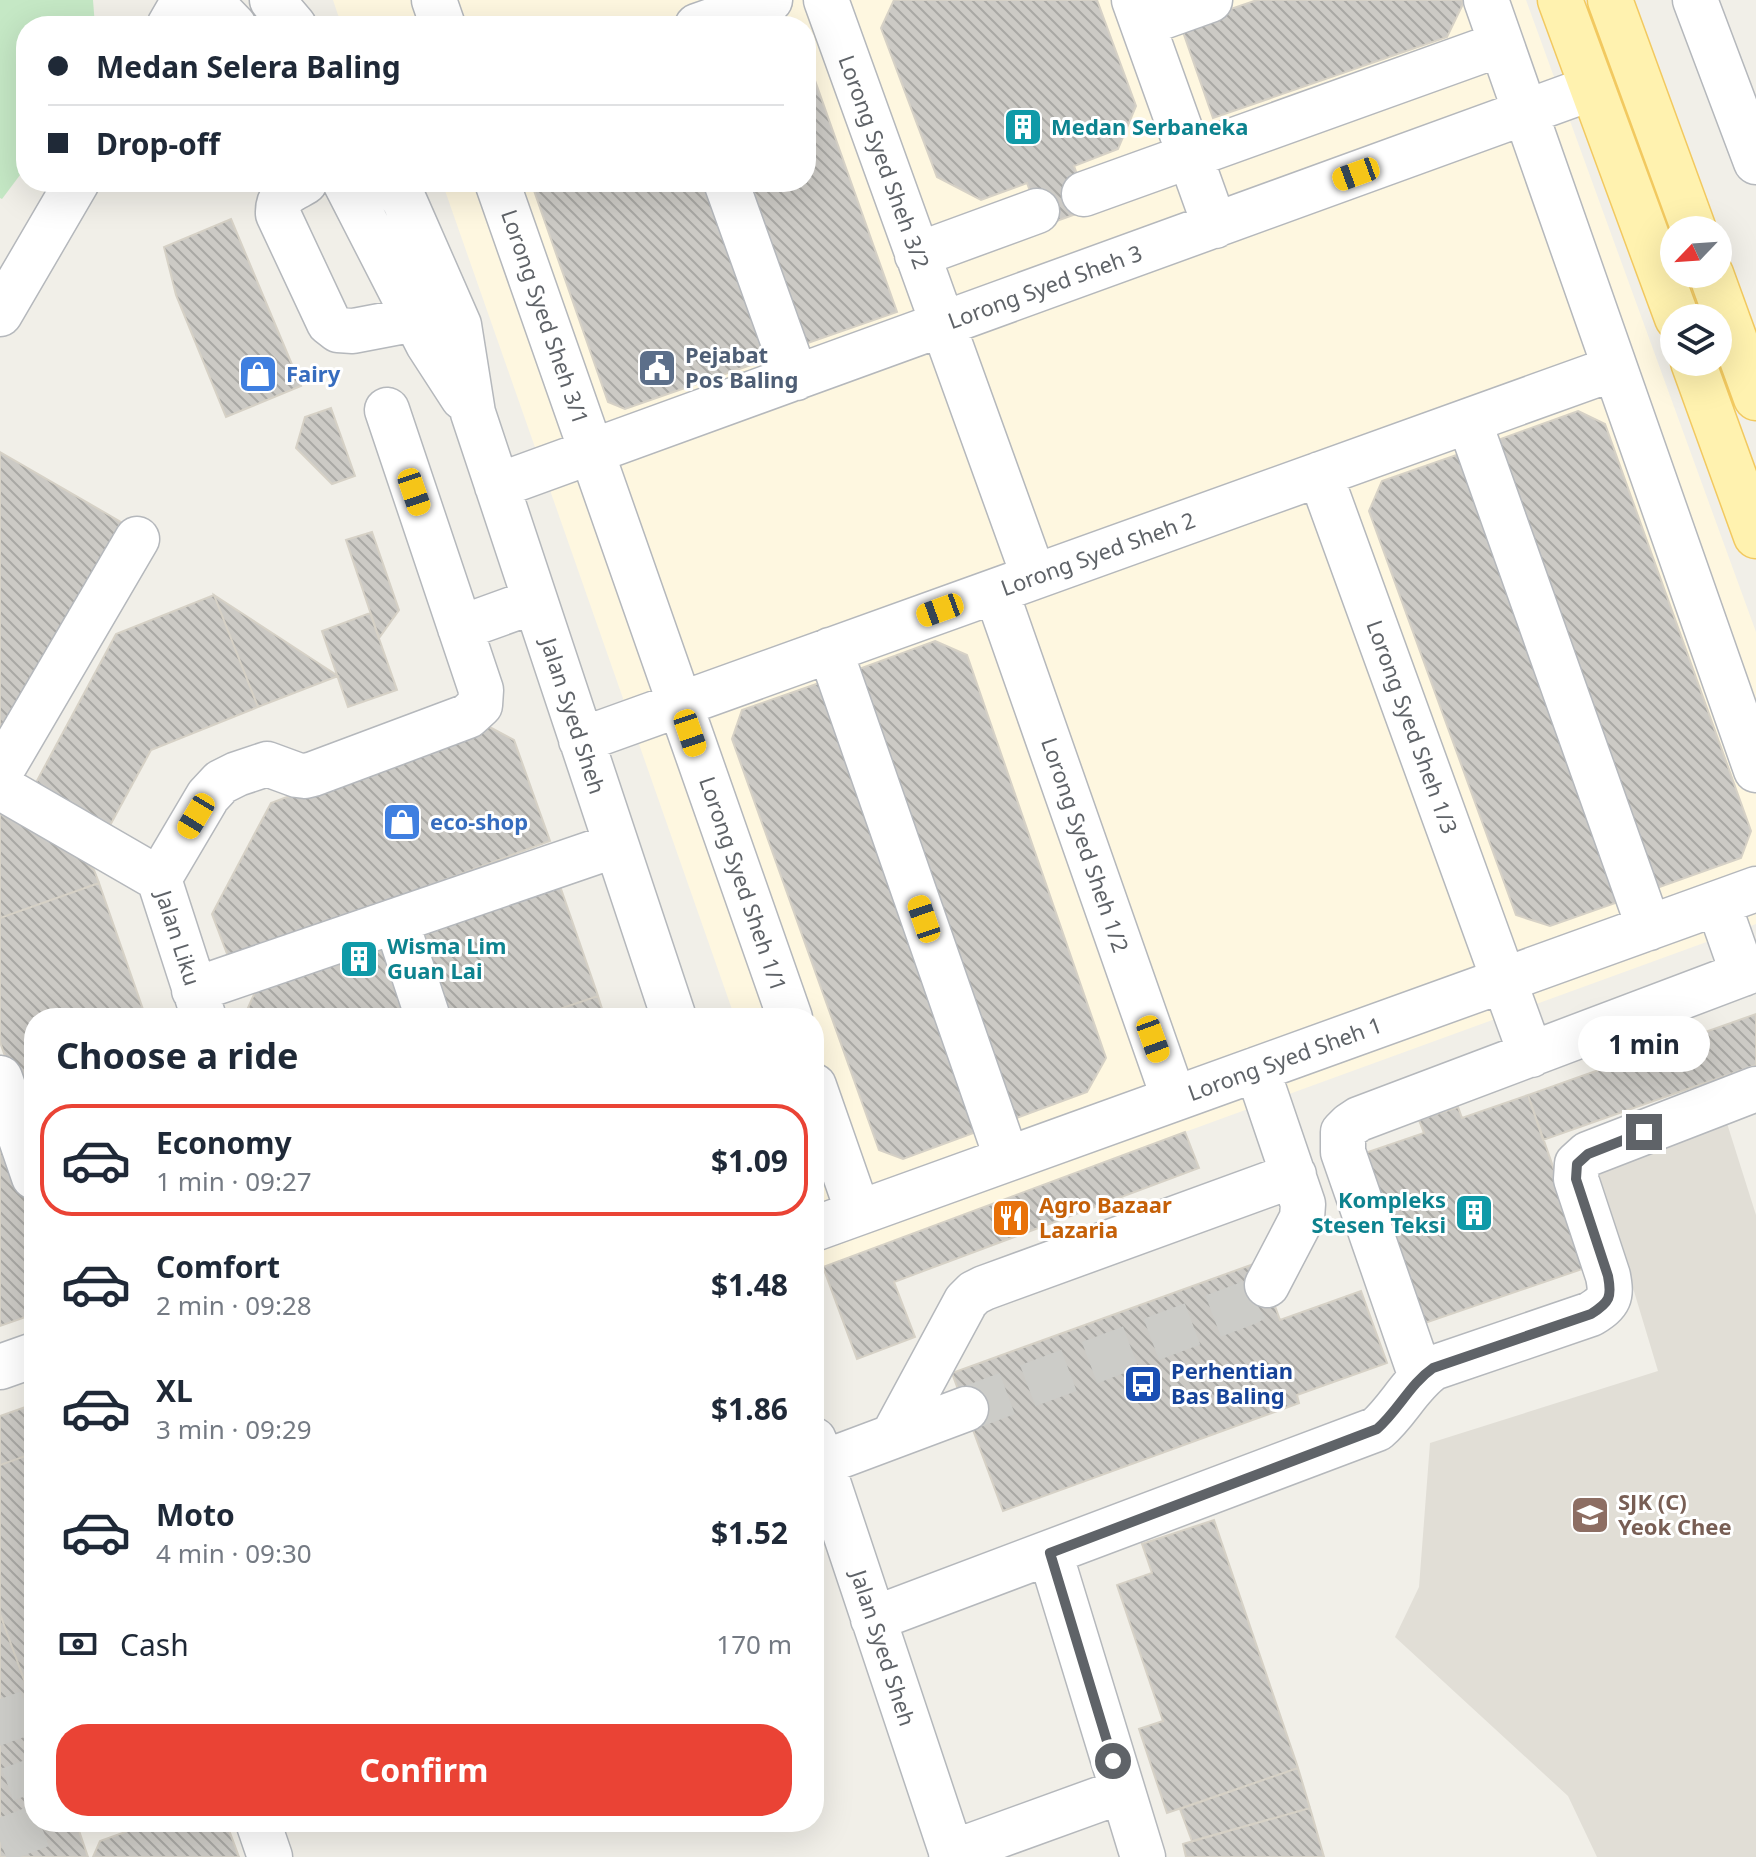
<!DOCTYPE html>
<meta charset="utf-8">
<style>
:root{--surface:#fff;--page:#f2f2f3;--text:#1f2937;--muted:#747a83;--line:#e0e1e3;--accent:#ea4335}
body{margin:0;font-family:"Noto Sans",sans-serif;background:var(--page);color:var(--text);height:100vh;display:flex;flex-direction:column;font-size:30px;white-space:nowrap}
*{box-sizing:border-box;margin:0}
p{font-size:26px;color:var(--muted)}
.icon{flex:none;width:44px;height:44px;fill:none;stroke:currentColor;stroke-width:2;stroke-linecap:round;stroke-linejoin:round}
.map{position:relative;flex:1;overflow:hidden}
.sheet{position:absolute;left:24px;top:1008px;width:800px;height:824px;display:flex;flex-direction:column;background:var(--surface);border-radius:32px;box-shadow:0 8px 32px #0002}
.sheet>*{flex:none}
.banner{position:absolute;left:16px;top:16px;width:800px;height:176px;border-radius:32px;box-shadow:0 8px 32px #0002;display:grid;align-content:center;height:176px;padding:0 32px;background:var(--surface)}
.needle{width:52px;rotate:245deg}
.controls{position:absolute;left:1660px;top:216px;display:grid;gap:16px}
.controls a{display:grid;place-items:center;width:72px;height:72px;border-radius:50%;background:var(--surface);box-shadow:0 8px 32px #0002;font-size:40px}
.end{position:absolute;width:36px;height:36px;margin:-18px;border:10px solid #5f6368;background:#fff;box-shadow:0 0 0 4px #fff}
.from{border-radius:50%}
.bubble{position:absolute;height:56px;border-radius:28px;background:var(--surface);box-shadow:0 8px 32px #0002;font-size:26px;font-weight:700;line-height:56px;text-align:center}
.car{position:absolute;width:24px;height:48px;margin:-24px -12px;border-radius:10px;box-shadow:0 0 6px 2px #0007;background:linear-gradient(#f5c518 24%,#345 0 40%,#f5c518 0 76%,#345 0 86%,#f5c518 0)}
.banner b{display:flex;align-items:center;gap:28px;height:76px;font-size:30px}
.banner b+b{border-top:2px solid var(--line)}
.banner i{width:20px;height:20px;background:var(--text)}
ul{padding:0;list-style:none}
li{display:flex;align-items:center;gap:24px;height:112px;margin:0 16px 12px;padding:0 16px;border:4px solid transparent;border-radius:32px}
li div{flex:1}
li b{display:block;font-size:30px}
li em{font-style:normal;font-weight:700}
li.on{border-color:var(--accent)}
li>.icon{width:72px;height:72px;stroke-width:1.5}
h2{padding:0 32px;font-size:36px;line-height:96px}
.pay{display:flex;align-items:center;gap:20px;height:88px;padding:0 32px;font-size:30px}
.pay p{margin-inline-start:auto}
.button{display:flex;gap:16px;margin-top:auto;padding:16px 32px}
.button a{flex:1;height:92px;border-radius:32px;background:var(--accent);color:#fff;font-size:32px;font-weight:700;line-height:92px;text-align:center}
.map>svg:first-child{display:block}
</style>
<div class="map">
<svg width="1756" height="1857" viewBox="0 0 1756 1857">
<defs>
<pattern id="building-back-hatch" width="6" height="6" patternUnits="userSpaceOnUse" patternTransform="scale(2)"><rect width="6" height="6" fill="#cccac5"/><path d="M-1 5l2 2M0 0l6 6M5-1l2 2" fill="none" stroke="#a9a8a4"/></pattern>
</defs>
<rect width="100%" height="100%" fill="#f1efe8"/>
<path fill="#fef7e0" d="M333,0H1526L1756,632V924L1185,1132L823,1267L814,1242V1018H735L442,182H806V26H346L338,15Z"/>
<path fill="#e1ded6" d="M1725,1117L1756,1215V1857H1597L1568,1796L1395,1637L1419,1587L1430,1443L1658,1371L1599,1175Z"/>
<path fill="#c5e8c5" d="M0,0H93L95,26H26V167L2,199L0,198Z"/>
<path fill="url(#building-back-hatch)" stroke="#d6d1c6" stroke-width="2" d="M894,0H1097L1136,106L1118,149L1074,166L1090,209L1043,226L1027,183L981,200L937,177L881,28Z
M1257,0H1462L1463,4L1447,37L1213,118L1181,26Z
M806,55L897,312L805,344L747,182H806Z
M531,182H706L768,359L625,409L608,402Z
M231,219L301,386L226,417L176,295L164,247Z
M331,408L355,476L332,484L296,448L305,417Z
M1578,411L1605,424L1751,831L1741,858L1654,889L1495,441Z
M0,452L121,522L0,736Z
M1465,452L1624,900L1550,926L1516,915L1369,511L1382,481Z
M372,532L399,610L379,638L346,540Z
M214,595L258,707L151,750L107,831L32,790L116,634Z
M214,595L338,676L258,707Z
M370,613L397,690L348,707L322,631Z
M935,641L967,655L1106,1058L1087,1092L1011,1120L856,670Z
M819,683L979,1131L903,1159L879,1150L732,739L742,710Z
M482,723L514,740L550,841L229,959L212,914L271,803Z
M0,812L86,862L94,870L99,883L0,918Z
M99,883L146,1018H34V1139L0,1042V918Z
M560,886L598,996L533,1018H449L420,933Z
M387,937L415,1018H250L247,1010L260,981Z
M598,996L605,1018H533Z
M1756,1014V1065L1543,1140L1528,1095Z
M1528,1095L1588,1267L1419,1325L1359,1155L1424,1133L1419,1120L1458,1107L1462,1118Z
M0,1124L34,1220V1314L0,1326Z
M1185,1132L1199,1168L894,1282L915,1337L857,1359L823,1267Z
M1259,1262L1280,1320L1361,1291L1387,1363L1297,1395L1299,1403L1003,1511L952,1373Z
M34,1404V1453L0,1465V1416Z
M34,1453V1707L0,1614V1465Z
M1214,1520L1298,1768L1167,1813L1139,1729L1163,1721L1117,1585L1152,1573L1142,1544Z
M0,1614L34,1707V1822H76L88,1857H0Z
M1298,1768L1310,1808L1192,1841L1180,1809Z
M1310,1808L1324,1857H1186L1183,1844Z
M153,1822H226L239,1857H93L100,1841Z"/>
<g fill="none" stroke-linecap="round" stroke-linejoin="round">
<path stroke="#ccccc8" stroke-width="44" stroke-dasharray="44 22" stroke-linecap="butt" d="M966,1409L1248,1303L1259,1296L1267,1285
M0,1699L34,1793
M0,1841L50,1822"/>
<defs>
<path id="minor" d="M209,0L234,26
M272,0L294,26
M434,0L443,26
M826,0L1034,577
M1134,0L1215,226
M1486,0L1756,770
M1695,0L1756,162
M1143,24L1210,0
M169,26L184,0
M697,26L770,0
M305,182C290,191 277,194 278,214L329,323L338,330L353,331L416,319
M345,182L428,344L463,398
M393,182L405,202L459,325L473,413L674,1018
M497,182L790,1018
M726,182L796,378
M1084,194L1501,44
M917,255L1037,211
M0,314L77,182
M1469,421L1649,928
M1320,474L1531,1055
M497,486L1592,88
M996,591L1174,1099
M460,628L535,601
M830,650L1007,1159
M581,740L1615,368
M0,773L137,539
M0,787L159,879
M1718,903L1743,974
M396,921L428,1018
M194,990L616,845
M204,1018L159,879L208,796L221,782L237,774L267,764L297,775L305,776L313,774L468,716L480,705L481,690L387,410
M1257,1069L1303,1204L1302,1218L1267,1285
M0,1078L34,1177
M814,1086L858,1212
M814,1229L1756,889
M0,1367L34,1355
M1421,1377L1343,1152V1132L1350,1125L1359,1119L1756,969
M893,1436L966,1301L974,1293L984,1288L1294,1175
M814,1440L953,1857
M822,1463L966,1409
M1050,1553L1143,1857
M873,1619L1377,1429C1398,1411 1410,1384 1433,1368L1591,1314C1610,1302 1612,1297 1608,1276L1576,1179L1577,1164L1588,1154L1756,1089
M258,1822L270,1857
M951,1853L1122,1791"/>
<path id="major" d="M1560,0L1677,318
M1610,0L1694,230
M1711,274L1756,398
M1693,362L1756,536"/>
</defs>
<use href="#minor" stroke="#b5b8bc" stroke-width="47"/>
<use href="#major" stroke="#f2c960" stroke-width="47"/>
<use href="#minor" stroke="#fff" stroke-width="44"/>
<use href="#major" stroke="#fff2af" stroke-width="44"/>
</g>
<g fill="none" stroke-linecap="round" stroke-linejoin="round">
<path stroke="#5f6368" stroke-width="10" d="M1113,1761L1050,1553L1377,1429C1398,1411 1410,1384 1433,1368L1591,1314C1610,1302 1612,1297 1608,1276L1576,1179L1577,1164L1588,1154L1644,1132"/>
</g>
<defs>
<symbol id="building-square" viewBox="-11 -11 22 22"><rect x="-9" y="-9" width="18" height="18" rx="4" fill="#0f9aa8" stroke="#fff"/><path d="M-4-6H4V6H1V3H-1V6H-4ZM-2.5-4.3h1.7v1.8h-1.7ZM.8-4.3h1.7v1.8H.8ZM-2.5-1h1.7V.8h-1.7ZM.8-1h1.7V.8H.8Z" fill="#fff"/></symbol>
<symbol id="civic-square" viewBox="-11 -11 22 22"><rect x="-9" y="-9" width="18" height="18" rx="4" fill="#5c6f8a" stroke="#fff"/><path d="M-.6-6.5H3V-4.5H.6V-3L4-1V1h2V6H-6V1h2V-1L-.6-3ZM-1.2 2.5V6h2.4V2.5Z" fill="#fff"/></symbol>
<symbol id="shop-square" viewBox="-11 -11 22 22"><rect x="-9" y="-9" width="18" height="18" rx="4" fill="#3f7fe0" stroke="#fff"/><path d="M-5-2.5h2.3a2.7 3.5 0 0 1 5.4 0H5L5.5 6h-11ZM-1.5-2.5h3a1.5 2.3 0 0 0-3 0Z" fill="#fff"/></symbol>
<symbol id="restaurant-square" viewBox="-11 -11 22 22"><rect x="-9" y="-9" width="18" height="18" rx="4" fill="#e8710a" stroke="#fff"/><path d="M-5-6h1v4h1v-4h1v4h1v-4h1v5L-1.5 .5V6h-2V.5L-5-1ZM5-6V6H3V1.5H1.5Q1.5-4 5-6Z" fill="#fff"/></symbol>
<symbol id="bus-square" viewBox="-11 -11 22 22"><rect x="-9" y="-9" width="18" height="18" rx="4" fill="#1a4fb4" stroke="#fff"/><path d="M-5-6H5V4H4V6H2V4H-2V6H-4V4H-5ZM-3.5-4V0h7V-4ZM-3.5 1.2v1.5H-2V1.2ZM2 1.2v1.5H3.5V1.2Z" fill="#fff"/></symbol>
<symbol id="school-square" viewBox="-11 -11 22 22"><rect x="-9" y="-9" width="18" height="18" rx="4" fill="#8d6e63" stroke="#fff"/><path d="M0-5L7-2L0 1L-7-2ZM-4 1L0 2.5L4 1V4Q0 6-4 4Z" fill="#fff"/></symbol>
</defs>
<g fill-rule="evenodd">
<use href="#building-square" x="1001" y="105" width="44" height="44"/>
<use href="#civic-square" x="635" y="346" width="44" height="44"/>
<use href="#shop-square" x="236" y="352" width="44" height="44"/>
<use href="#shop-square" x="380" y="800" width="44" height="44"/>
<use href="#building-square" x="337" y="937" width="44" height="44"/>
<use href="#building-square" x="1452" y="1191" width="44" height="44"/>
<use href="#restaurant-square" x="989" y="1196" width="44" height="44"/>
<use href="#bus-square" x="1121" y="1362" width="44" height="44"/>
<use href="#school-square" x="1568" y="1493" width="44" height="44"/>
</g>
<g text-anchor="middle" stroke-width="6" stroke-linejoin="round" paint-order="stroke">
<g font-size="22" font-weight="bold" fill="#0d838f" stroke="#fff" text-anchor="start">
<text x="1051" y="135">Medan Serbaneka</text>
<text x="387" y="954">Wisma Lim<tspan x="387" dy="25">Guan Lai</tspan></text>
<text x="1446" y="1208" text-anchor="end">Kompleks<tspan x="1446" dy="25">Stesen Teksi</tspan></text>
</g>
<g font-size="22" fill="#5f6368" stroke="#fff">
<text transform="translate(884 162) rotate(70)" y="8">Lorong Syed Sheh 3/2</text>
<text transform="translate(1045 287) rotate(-20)" y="8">Lorong Syed Sheh 3</text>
<text transform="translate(545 317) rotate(71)" y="8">Lorong Syed Sheh 3/1</text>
<text transform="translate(1098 554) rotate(-20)" y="8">Lorong Syed Sheh 2</text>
<text transform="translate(573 716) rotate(72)" y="8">Jalan Syed Sheh</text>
<text transform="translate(1412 727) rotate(70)" y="8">Lorong Syed Sheh 1/3</text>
<text transform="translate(1085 845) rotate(71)" y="8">Lorong Syed Sheh 1/2</text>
<text transform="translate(743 884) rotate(71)" y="8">Lorong Syed Sheh 1/1</text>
<text transform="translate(178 938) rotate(72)" y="8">Jalan Liku</text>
<text transform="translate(1285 1059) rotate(-20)" y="8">Lorong Syed Sheh 1</text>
<text transform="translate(883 1648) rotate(72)" y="8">Jalan Syed Sheh</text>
</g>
<g font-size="22" font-weight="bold" fill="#4e5e75" stroke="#fff" text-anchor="start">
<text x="685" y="363">Pejabat<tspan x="685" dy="25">Pos Baling</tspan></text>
</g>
<g font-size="22" font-weight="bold" fill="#366cbe" stroke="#fff" text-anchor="start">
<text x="286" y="382">Fairy</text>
<text x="430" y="830">eco-shop</text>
</g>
<g font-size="22" font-weight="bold" fill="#c56008" stroke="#fff" text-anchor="start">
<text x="1039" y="1213">Agro Bazaar<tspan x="1039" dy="25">Lazaria</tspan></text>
</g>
<g font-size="22" font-weight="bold" fill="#164399" stroke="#fff" text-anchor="start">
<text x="1171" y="1379">Perhentian<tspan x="1171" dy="25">Bas Baling</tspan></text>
</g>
<g font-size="22" font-weight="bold" fill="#785e54" stroke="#fff" text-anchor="start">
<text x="1618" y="1510">SJK (C)<tspan x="1618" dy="25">Yeok Chee</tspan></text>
</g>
</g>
</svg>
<div class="controls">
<a><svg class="needle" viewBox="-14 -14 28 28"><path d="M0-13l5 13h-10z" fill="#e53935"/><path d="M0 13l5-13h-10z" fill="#747a83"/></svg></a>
<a><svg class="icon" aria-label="layers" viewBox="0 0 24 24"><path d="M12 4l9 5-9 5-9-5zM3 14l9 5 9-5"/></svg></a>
</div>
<i class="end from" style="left:1113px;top:1761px"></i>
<i class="end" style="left:1644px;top:1132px"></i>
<div class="bubble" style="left:1578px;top:1016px;width:132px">1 min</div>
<i class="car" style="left:1356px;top:174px;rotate:250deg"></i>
<i class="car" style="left:414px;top:492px;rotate:161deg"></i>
<i class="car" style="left:940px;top:610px;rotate:250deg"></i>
<i class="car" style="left:690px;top:733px;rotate:161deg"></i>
<i class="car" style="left:196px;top:816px;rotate:211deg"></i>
<i class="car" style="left:924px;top:919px;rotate:341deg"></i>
<i class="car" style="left:1153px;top:1039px;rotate:160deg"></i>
<div class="banner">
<b><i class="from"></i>Medan Selera Baling</b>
<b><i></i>Drop-off</b>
</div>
<section class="sheet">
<h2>Choose a ride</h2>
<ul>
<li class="on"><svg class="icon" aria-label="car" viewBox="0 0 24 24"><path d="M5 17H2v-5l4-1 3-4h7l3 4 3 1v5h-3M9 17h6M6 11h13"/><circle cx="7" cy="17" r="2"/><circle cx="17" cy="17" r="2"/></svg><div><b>Economy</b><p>1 min · 09:27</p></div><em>$1.09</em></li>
<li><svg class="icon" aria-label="car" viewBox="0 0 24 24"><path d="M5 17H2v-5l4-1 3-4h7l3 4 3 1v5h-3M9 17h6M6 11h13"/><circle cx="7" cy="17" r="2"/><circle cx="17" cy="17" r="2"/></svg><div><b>Comfort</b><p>2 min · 09:28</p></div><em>$1.48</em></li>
<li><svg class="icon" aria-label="car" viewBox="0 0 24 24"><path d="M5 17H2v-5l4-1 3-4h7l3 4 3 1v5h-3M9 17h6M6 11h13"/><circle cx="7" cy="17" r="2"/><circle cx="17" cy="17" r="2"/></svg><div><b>XL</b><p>3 min · 09:29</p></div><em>$1.86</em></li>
<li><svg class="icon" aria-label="car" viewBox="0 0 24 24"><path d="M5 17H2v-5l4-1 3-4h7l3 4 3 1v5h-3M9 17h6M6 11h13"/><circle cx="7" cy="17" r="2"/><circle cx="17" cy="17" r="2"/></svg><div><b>Moto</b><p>4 min · 09:30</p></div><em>$1.52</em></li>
</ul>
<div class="pay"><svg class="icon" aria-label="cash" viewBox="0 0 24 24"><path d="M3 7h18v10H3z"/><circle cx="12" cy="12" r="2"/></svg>Cash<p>170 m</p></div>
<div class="button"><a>Confirm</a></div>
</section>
</div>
